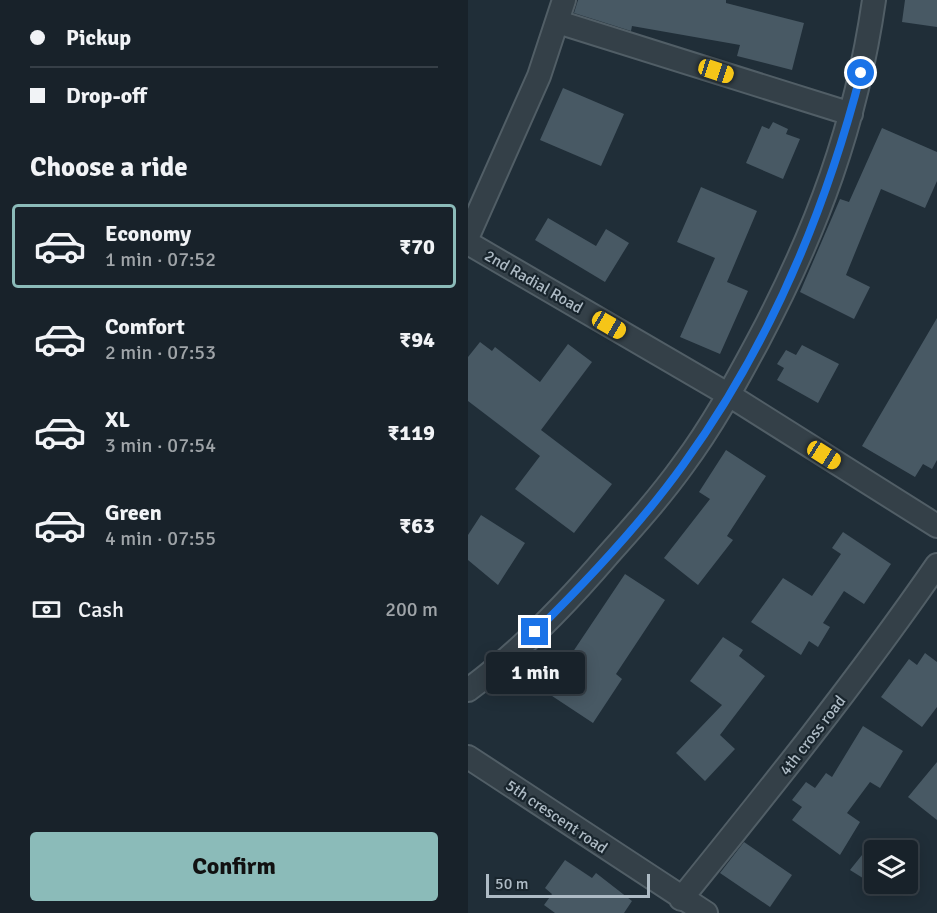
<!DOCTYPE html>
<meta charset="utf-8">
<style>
:root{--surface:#18222a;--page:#212a32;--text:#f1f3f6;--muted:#9fa4a8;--line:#363f47;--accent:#8bbbb9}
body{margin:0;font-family:Signika,sans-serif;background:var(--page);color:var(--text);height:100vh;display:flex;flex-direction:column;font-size:22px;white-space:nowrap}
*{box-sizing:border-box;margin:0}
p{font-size:20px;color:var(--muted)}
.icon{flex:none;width:33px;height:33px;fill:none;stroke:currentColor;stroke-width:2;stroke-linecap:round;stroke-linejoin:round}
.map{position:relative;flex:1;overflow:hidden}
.sheet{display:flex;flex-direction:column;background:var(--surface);width:468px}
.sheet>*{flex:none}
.guide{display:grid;align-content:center;height:132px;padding:0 30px;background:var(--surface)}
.controls{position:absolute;left:396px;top:840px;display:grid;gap:12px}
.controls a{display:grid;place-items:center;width:54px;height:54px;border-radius:6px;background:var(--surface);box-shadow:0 3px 15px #0003,0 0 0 2px var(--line);font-size:30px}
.scale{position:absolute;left:18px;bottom:15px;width:164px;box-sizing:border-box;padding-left:6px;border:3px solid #aebbc5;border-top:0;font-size:16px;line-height:21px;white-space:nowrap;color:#aebbc5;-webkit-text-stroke:4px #19252d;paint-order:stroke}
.end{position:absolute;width:27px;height:27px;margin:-14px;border:8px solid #1a73e8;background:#fff;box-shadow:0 0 0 3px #fff}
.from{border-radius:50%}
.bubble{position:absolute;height:42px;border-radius:6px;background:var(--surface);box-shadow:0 3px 15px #0003,0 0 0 2px var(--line);font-size:20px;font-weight:700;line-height:42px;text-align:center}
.car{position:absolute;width:18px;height:36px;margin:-18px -9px;border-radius:8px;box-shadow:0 0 4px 2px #0007;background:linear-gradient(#f5c518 24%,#345 0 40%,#f5c518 0 76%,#345 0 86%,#f5c518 0)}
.guide b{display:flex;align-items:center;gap:21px;height:57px;font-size:22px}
.guide b+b{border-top:2px solid var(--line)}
.guide i{width:15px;height:15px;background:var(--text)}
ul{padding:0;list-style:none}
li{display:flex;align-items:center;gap:18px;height:84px;margin:0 12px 9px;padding:0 18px;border:3px solid transparent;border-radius:6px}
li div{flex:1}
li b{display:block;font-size:22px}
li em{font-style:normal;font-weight:700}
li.active{border-color:var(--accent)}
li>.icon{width:54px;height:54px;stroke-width:1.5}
h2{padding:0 30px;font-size:27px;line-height:72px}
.pay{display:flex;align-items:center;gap:15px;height:66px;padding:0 30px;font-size:22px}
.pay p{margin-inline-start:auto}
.button{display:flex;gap:12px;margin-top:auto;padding:12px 30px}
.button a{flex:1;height:69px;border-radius:6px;background:var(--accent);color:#111;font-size:24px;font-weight:700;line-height:69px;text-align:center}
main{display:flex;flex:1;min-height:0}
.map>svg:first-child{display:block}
</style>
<main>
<section class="sheet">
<div class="guide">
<b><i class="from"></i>Pickup</b>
<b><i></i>Drop-off</b>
</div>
<h2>Choose a ride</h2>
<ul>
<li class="active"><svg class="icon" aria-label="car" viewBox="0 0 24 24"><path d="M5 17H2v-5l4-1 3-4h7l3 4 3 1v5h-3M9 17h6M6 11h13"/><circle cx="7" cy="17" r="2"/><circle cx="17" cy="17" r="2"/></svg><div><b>Economy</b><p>1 min · 07:52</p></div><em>₹70</em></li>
<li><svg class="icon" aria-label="car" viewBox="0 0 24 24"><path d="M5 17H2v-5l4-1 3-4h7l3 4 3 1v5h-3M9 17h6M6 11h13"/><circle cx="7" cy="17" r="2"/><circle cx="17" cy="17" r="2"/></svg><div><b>Comfort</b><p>2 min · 07:53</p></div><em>₹94</em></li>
<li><svg class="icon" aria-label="car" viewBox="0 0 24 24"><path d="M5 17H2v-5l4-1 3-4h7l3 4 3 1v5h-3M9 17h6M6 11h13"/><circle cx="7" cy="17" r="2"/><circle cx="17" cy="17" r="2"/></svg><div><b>XL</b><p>3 min · 07:54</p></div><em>₹119</em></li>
<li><svg class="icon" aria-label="car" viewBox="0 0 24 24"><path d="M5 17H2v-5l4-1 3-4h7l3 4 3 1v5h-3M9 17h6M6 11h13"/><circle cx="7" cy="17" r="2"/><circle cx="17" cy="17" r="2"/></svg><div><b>Green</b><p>4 min · 07:55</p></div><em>₹63</em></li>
</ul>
<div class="pay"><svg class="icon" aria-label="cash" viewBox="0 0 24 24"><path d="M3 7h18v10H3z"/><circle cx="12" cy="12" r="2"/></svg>Cash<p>200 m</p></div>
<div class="button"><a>Confirm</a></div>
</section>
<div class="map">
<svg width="469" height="913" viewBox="0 0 469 913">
<rect width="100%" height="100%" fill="#202e38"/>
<path fill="#485964" d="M110,0H258V3L336,23L324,70L269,56L272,45L164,26L163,31L106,13Z
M437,0H469V27L434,22Z
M95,88L156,114L133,166L72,140Z
M305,122L320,129L318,134L332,139L315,179L278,163L294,126L301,129Z
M414,128L469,152V181L457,208L413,189L378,275L402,287L386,319L332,292L372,199L381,202Z
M233,187L289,211L259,282L280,291L252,354L212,337L247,258L209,242Z
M80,218L128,246L138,229L161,243L137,282L67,240Z
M469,318V460L464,469L455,464L447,477L394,446Z
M12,342L24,351L27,347L72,382L100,344L124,362L73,430L144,484L106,533L47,489L72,456L0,401V357Z
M334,345L371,364L350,403L309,380L316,368L309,364L318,350L328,355Z
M258,450L298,476L259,536L265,540L230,585L196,558L242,499L231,492Z
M13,515L57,543L30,585L0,560V535Z
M375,532L423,564L396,604L376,591L355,623L362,627L350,647L341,641L333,655L283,622L315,578L344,596L373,554L364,548Z
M157,574L197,600L148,674L154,679L125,723L78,692Z
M255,637L275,650L271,656L297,676L252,735L267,749L237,781L208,753L254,705L222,681Z
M457,653L469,662V707L454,727L413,697L441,659L449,665Z
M395,726L435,751L412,788L402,782L379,813L392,822L372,855L324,820L334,807L324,800L338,782L347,788L358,773L364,777Z
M469,762V820L440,797Z
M406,840V885L382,870Z
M276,842L324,875L302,907L252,873Z
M97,860L124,878L128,873L164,901L156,913H87L76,905L84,894L77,888Z"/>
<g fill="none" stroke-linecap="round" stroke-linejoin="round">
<defs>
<path id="minor" d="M90,22L383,114
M0,236L71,76L96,0
M0,243L261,395L469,526
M0,690C52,652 98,604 140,555C166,526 192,497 215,465C244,426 267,384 290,341C349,230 388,125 406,0
M0,757L238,913
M213,899C301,790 389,681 469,565"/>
</defs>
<use href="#minor" stroke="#515e66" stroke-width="26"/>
<use href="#minor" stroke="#344048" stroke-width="22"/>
</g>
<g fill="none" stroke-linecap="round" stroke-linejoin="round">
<path stroke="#1a73e8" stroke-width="8" d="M67,632C120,580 172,525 215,465C300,348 357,213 393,73"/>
</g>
<g text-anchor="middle" stroke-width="4.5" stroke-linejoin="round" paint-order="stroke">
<g font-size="16" fill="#aebbc5" stroke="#19252d">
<text transform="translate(66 281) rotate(30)" y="6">2nd Radial Road</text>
<text transform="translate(344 735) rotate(-52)" y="6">4th cross road</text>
<text transform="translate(89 816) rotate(34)" y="6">5th crescent road</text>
</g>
</g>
</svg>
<div class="controls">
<a><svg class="icon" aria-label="layers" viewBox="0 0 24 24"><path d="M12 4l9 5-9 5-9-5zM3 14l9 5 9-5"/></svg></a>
</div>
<div class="scale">50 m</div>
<i class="end from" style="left:393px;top:73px"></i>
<i class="end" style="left:67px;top:632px"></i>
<div class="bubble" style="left:18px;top:652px;width:99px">1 min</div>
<i class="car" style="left:248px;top:71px;rotate:108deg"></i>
<i class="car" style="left:141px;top:325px;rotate:120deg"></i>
<i class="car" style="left:356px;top:455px;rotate:122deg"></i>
</div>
</main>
